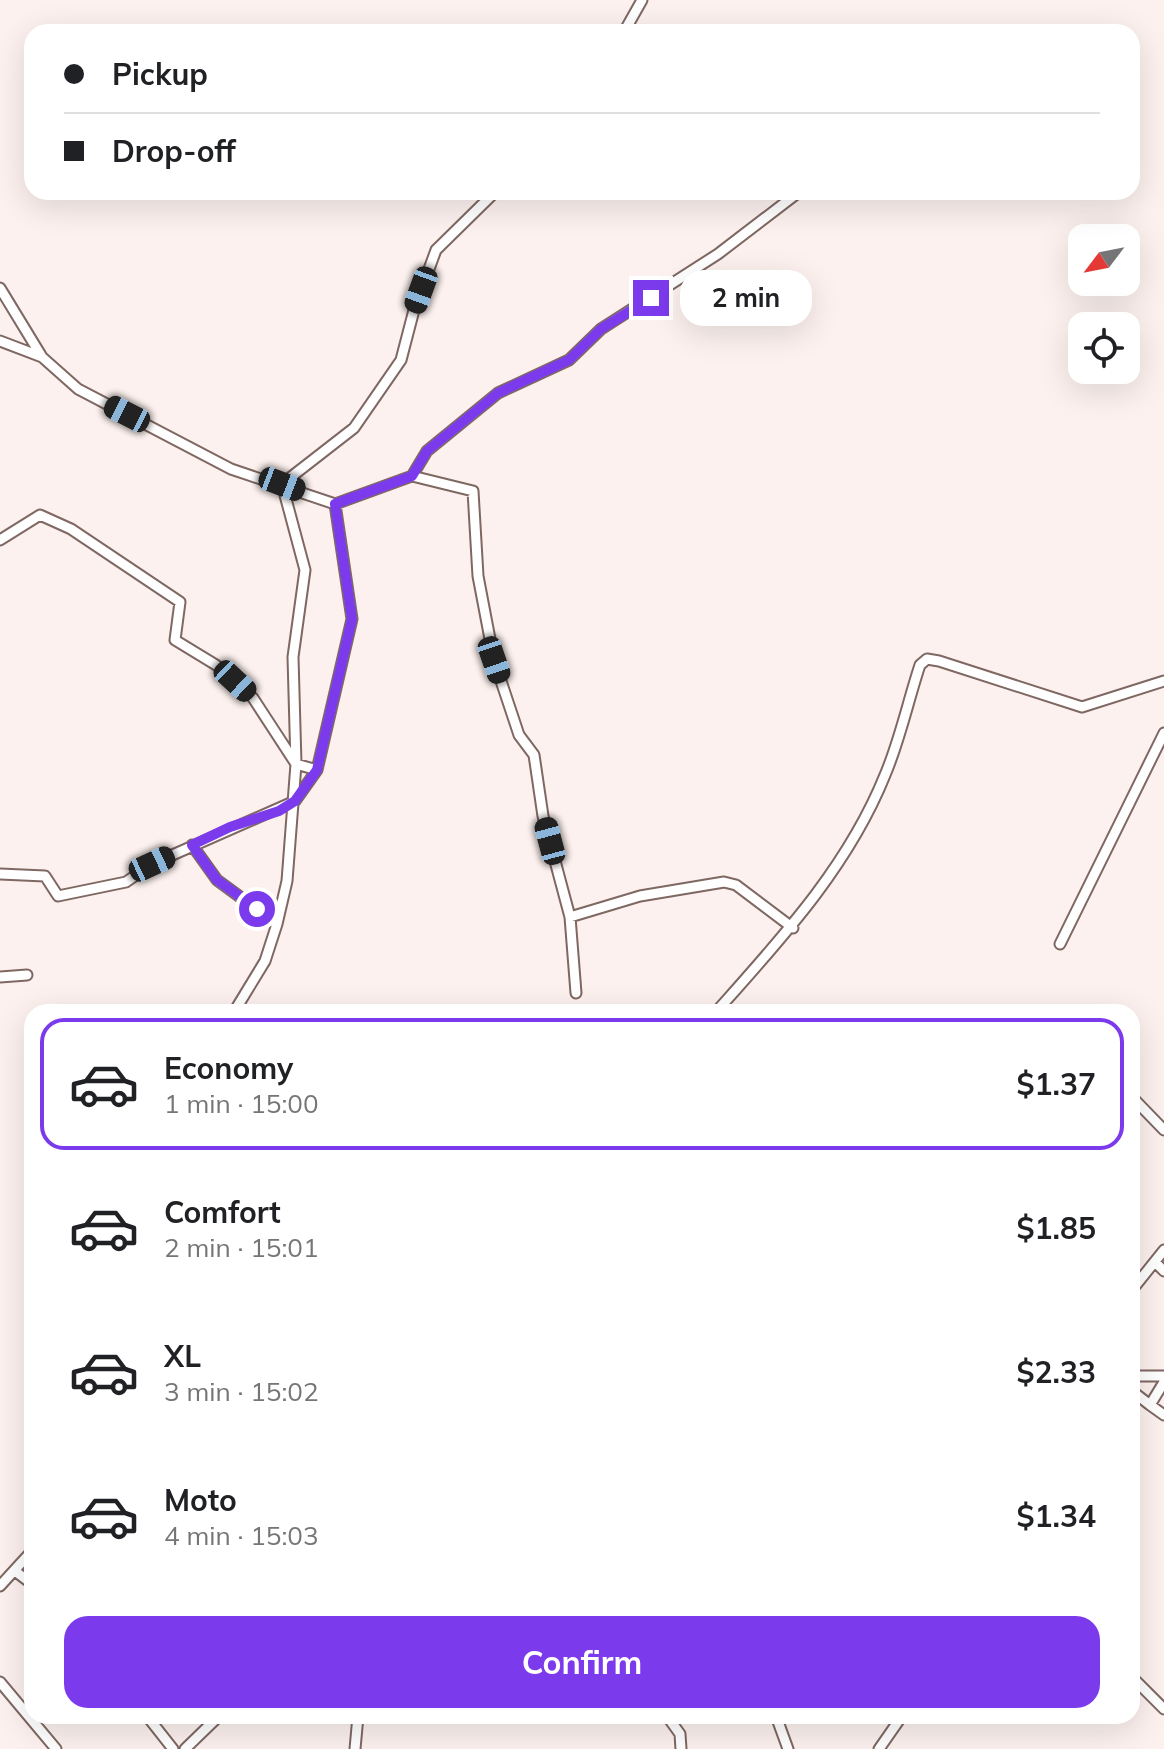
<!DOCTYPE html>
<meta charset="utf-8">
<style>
:root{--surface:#fff;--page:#f2f2f2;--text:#202124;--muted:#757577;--line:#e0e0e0;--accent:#7c3aed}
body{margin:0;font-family:Mulish,sans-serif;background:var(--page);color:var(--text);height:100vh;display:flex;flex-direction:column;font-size:30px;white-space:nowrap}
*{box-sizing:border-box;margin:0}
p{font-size:26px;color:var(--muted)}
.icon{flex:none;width:44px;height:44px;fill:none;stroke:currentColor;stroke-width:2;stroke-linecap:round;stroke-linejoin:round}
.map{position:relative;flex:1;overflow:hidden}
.sheet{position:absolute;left:24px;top:1004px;width:1116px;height:720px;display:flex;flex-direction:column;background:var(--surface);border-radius:24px;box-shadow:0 8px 32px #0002}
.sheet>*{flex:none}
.top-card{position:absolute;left:24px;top:24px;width:1116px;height:176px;border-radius:24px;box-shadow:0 8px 32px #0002;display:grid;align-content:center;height:176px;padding:0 40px;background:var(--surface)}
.needle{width:52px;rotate:238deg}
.buttons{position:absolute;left:1068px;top:224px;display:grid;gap:16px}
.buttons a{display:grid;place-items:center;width:72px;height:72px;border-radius:16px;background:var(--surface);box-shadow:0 8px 32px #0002;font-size:40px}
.end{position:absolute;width:36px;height:36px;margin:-18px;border:10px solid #7c3aed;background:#fff;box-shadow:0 0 0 4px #fff}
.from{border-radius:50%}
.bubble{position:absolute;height:56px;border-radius:24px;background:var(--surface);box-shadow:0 8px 32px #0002;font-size:26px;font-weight:700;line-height:56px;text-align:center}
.car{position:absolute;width:24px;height:48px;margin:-24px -12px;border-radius:10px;box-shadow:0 0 6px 2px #0007;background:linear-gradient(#222 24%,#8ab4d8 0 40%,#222 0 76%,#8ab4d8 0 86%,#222 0)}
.top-card b{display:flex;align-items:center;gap:28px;height:76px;font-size:30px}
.top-card b+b{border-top:2px solid var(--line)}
.top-card i{width:20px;height:20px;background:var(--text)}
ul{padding:14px 0 0;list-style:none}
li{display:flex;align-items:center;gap:24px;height:132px;margin:0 16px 12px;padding:0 24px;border:4px solid transparent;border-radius:24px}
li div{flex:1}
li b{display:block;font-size:30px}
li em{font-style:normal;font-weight:700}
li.selected{border-color:var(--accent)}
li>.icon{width:72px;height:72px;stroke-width:1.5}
.action{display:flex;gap:16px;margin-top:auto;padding:16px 40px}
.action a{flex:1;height:92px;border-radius:24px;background:var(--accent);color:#fff;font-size:32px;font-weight:700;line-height:92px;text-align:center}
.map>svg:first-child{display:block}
</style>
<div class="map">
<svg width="1164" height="1749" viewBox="0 0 1164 1749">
<rect width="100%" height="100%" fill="#fcf1ee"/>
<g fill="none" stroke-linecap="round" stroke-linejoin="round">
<defs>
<path id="street" d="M624,32L642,0
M0,288L42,357
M0,341L42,357L78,389L231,469L335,504
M412,476L473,491L478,576L494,660L519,735L534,755L543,816L570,917L576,993
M0,540L40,515L71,529L180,602L175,640L216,665L253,698L296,764L287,881L277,924L265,961L234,1012
M317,770L296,764L293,657L305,570L282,484L354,428L401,360L414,310L436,250L495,192
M192,845L217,880L277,924
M0,874L45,876L58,896L126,882L152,864L295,801L317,770L352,619L335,504L412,476L427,451L498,393L569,360L601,329L718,254L799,192
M570,917L640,896L724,882L736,885L793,928
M1060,944L1164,733
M0,977L27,975
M716,1012C781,939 848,867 885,775C900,740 908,701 920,665L927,659L939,661L1082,707L1164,681
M1132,1097L1164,1130
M1155,1262L1164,1271
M1132,1290L1164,1250
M1132,1376H1164
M1164,1382L1150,1405L1164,1415
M1132,1391L1150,1405
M15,1571L32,1584
M0,1586L32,1551
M1132,1677L1164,1709
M0,1682L56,1749
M147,1716L173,1749
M667,1716L680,1734L681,1749
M776,1716L788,1749
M185,1749L219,1716
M355,1749L358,1716
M879,1749L902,1716"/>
</defs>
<use href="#street" stroke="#7f6762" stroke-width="13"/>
<use href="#street" stroke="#fff" stroke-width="9"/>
</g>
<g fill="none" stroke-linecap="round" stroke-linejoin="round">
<path stroke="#7c3aed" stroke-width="10" d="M257,909L217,880L192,845L230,827L279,811L295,801L317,770L352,619L335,504L412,476L427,451L498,393L569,360L601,329L651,298"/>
</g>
</svg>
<div class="buttons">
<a><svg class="needle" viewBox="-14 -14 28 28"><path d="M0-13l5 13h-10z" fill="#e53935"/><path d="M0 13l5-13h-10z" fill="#757577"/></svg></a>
<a><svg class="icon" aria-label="locate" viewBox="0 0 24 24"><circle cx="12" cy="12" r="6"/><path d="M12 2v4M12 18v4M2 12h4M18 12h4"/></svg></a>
</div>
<i class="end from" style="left:257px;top:909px"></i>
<i class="end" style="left:651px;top:298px"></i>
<div class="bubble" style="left:680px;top:270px;width:132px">2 min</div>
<i class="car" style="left:421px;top:290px;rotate:200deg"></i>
<i class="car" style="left:127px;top:414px;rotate:297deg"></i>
<i class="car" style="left:282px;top:484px;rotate:111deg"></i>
<i class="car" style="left:494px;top:660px;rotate:161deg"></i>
<i class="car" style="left:235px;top:681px;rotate:133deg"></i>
<i class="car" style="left:550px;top:841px;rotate:345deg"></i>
<i class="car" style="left:152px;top:864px;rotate:65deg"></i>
<div class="top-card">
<b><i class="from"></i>Pickup</b>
<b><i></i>Drop-off</b>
</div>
<section class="sheet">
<ul>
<li class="selected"><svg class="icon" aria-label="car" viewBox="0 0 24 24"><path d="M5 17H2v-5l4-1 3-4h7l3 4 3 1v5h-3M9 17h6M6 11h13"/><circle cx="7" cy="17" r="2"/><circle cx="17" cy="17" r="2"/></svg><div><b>Economy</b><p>1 min · 15:00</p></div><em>$1.37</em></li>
<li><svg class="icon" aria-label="car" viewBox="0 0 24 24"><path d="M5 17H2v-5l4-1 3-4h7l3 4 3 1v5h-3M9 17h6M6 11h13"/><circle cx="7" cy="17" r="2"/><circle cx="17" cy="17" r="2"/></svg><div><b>Comfort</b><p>2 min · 15:01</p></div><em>$1.85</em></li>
<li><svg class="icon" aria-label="car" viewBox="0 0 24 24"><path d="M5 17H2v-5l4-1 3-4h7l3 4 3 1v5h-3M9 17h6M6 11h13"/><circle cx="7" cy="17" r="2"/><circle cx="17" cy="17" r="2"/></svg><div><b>XL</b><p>3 min · 15:02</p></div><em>$2.33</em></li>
<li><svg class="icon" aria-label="car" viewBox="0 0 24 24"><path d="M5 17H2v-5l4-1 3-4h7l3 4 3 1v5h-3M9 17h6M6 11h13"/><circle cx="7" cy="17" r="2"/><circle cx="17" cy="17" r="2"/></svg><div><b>Moto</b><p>4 min · 15:03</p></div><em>$1.34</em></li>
</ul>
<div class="action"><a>Confirm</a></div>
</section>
</div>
